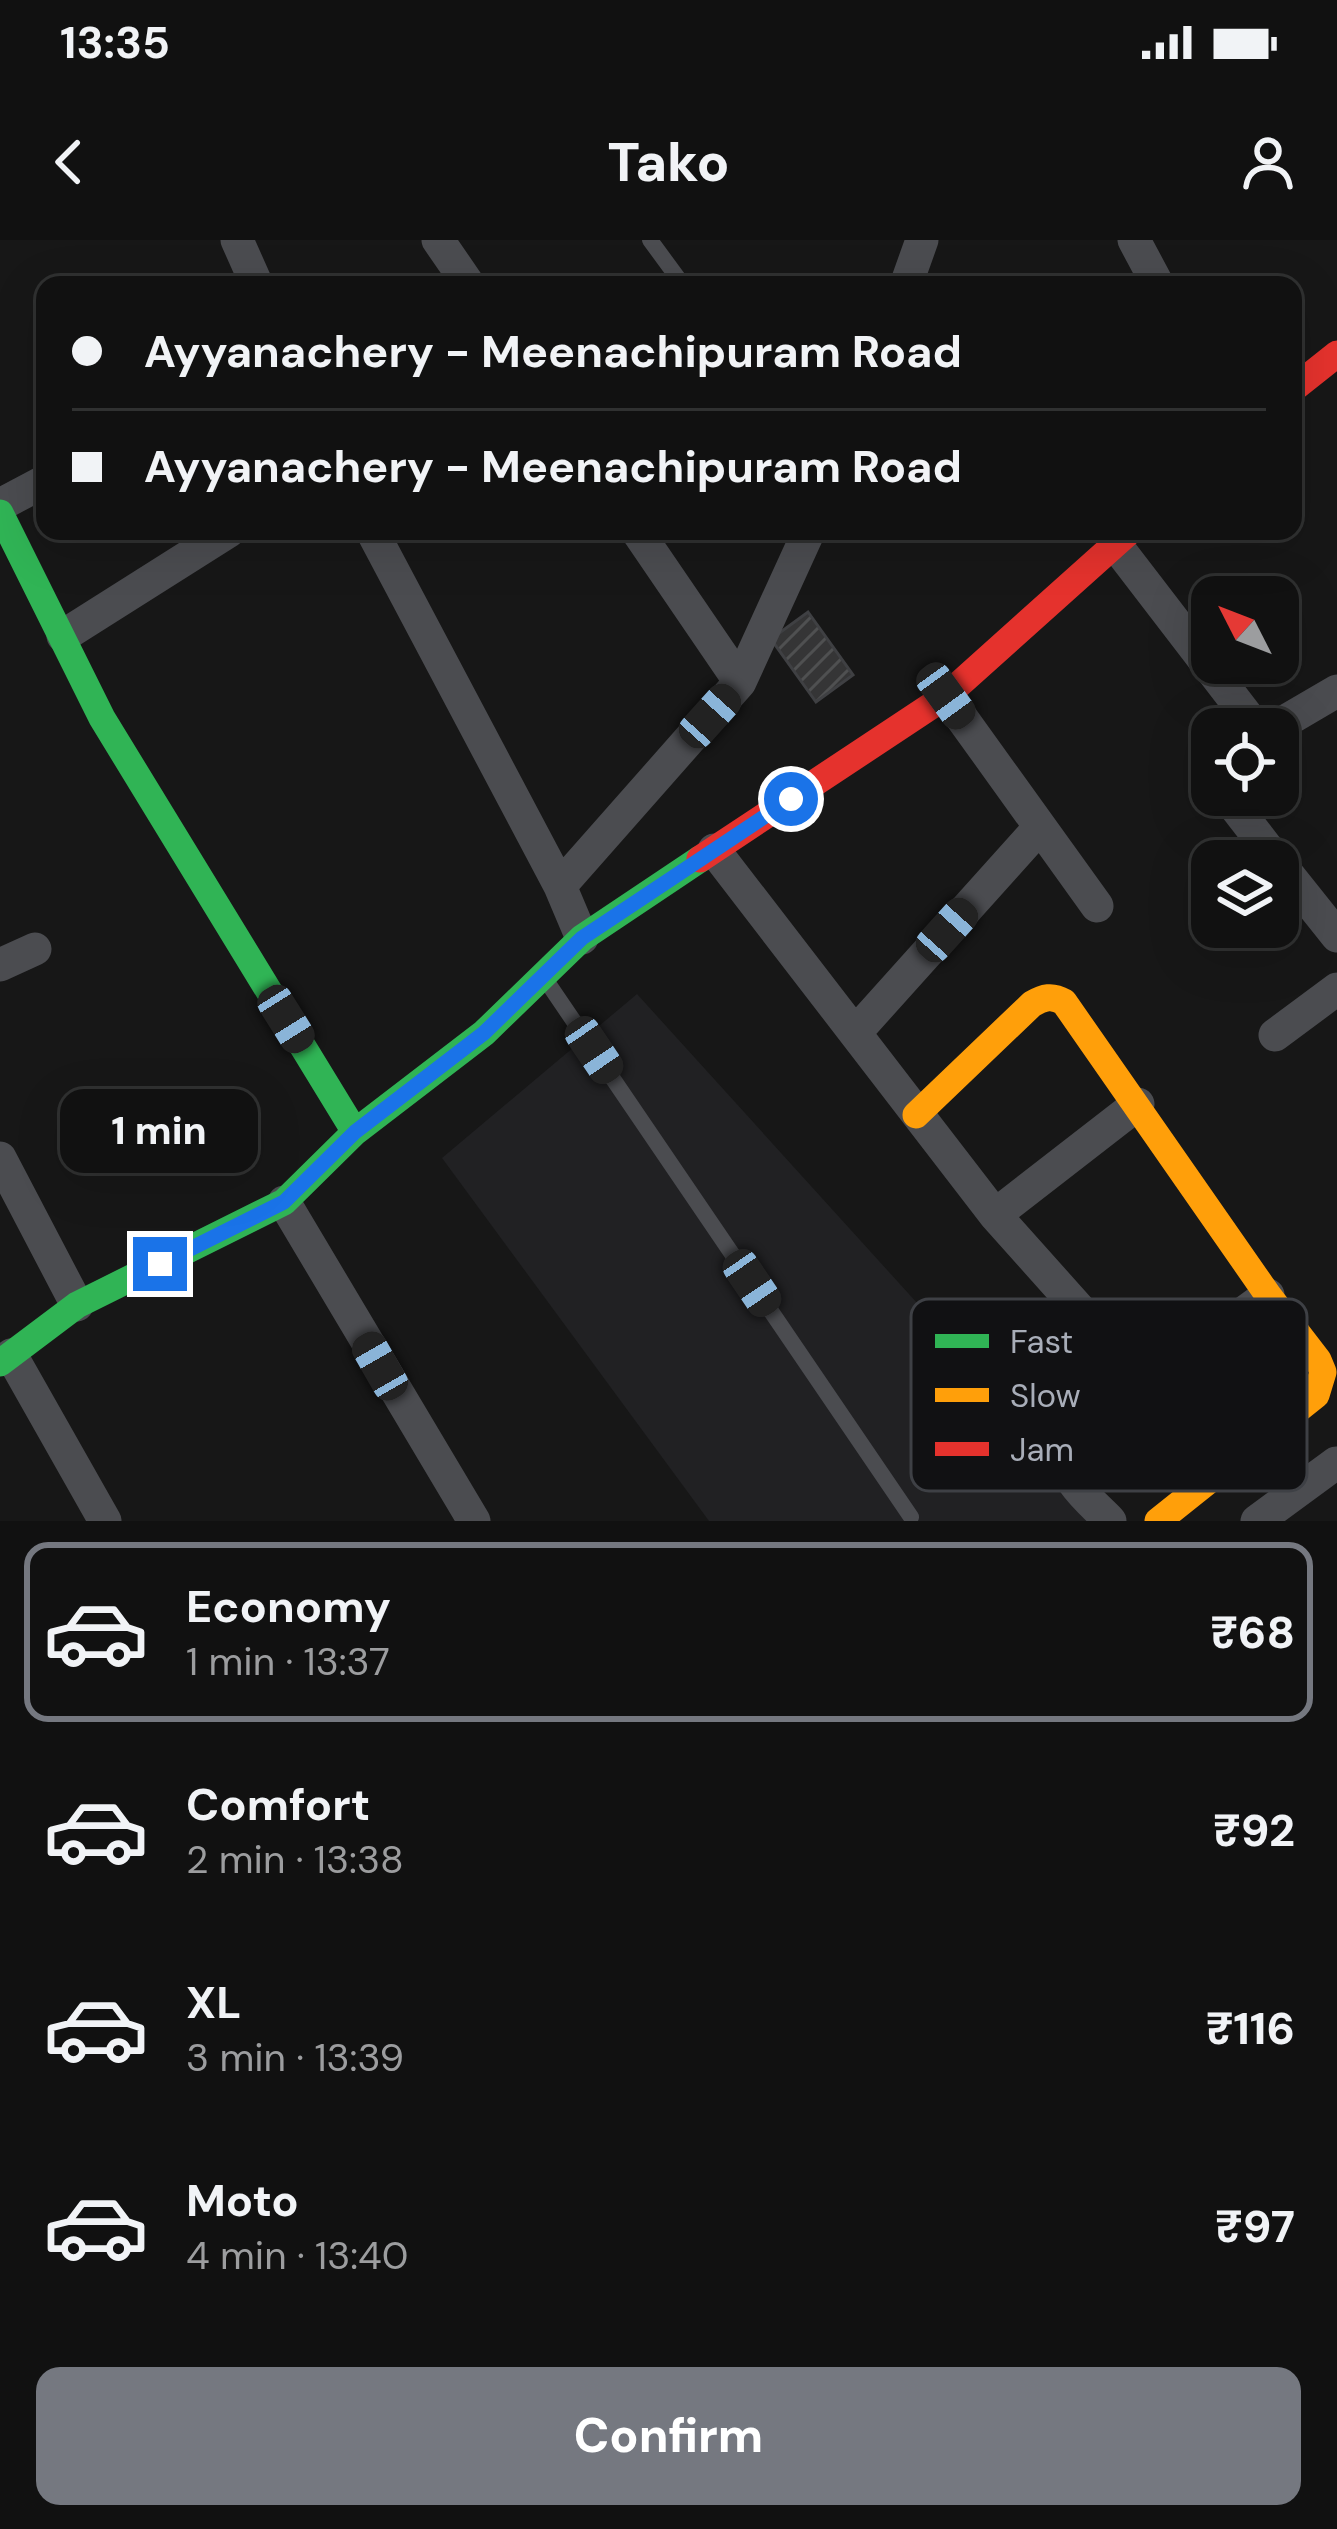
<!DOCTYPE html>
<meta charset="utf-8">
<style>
:root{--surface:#111;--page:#1e1f1f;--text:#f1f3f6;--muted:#9c9d9f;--line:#303131;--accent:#757880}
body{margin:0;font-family:"DM Sans",sans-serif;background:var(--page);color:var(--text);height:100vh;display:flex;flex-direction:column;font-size:45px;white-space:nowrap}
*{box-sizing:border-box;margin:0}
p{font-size:39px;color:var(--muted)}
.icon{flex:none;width:66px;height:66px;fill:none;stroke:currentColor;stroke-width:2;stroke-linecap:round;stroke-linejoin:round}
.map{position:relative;height:1281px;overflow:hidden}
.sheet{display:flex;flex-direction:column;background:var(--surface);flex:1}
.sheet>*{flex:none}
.banner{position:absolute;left:36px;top:36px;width:1266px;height:264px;border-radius:24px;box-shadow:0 12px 48px #0002,0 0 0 3px var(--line);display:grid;align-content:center;height:264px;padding:0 36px;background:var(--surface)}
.needle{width:78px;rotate:312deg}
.tools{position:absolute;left:1191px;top:336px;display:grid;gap:24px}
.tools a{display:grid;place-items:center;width:108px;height:108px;border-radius:24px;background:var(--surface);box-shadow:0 12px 48px #0002,0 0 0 3px var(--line);font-size:60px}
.end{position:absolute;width:54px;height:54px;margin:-27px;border:15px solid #1a73e8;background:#fff;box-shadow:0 0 0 6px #fff}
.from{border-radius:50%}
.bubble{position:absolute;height:84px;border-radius:24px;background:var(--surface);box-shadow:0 12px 48px #0002,0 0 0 3px var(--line);font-size:39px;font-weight:800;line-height:84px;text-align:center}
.car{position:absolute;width:36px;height:72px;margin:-36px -18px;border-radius:15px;box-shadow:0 0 9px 3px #0007;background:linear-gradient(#222 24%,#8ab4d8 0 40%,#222 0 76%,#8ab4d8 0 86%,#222 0)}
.banner b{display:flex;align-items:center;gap:42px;height:114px;font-size:45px}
.banner b+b{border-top:3px solid var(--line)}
.banner i{width:30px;height:30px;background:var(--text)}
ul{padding:21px 0 0;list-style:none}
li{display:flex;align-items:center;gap:36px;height:180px;margin:0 24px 18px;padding:0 12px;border:6px solid transparent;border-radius:24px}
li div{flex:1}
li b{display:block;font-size:45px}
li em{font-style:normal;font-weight:800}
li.selected{border-color:var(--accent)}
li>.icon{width:108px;height:108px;stroke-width:1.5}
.cta{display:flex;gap:24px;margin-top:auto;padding:24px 36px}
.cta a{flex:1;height:138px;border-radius:24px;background:var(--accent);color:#fff;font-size:48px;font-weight:800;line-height:138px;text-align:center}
.status{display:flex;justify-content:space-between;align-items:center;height:84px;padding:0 60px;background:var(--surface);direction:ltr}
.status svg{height:33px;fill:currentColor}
header{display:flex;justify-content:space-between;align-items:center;height:156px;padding:0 36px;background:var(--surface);font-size:54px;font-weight:800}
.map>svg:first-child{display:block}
</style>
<div class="status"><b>13:35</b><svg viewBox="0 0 49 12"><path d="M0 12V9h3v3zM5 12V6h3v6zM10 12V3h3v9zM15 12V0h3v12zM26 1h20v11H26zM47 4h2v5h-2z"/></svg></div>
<header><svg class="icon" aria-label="back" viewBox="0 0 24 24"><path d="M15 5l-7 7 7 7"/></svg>Tako<svg class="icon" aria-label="person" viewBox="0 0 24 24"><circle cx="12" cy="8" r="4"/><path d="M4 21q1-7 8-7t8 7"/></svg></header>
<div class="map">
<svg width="1337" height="1281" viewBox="0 0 1337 1281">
<defs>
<pattern id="building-hatch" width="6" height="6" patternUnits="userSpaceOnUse" patternTransform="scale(3)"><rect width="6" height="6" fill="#353536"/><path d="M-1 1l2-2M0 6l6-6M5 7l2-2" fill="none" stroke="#4f5051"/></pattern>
</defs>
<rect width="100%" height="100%" fill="#171717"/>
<path fill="#212123" d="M637,754L1063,1224L1110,1281H709L442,918Z"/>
<path fill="url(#building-hatch)" stroke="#3f4043" stroke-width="3" d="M808,372L853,435L816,462L771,399Z"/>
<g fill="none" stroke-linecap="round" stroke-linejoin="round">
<path stroke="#4b4c50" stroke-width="16" d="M650,0L683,45
M543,736L911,1277"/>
<path stroke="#4b4c50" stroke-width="33" d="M237,0L257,45
M438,0L469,45
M1134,0L1158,45
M906,45L922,0
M0,265L45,241
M372,291L560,646
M637,291L740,442
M1115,304L1257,489
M63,396L229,291
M946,456L1097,666
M1272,489L1337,451
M1229,555L1236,568L1277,621
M714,610L995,975L1146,1144
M1278,622L1337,696
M582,698L560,646L740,442L809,291
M0,725L35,709
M855,793L1040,587
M1275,795L1337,749
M0,918L77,1065
M284,962L474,1281
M995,975L1138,864
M11,1115L105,1281
M1110,1281C1093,1263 1060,1239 1066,1212L1146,1144L1268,1055
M1257,1281L1336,1223"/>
<path stroke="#30b455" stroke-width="27" d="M0,273L102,478L355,892
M0,1123L77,1065L284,962L355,892L484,793L582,698L700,619"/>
<path stroke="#ff9f0a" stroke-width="27" d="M916,875L1032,764C1044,757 1052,755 1064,762L1268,1055L1318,1120L1323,1132L1316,1155L1158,1281"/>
<path stroke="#e5322d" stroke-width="27" d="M1293,149L1337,114
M700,619L946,456L1130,291"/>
</g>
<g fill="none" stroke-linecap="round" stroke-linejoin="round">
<path stroke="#1a73e8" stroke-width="15" d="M160,1024L284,962L355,892L484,793L582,698L791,559"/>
</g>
<rect x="911" y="1059" width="396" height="192" rx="18" fill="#111113" stroke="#3e4045" stroke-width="3"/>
<rect x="935" y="1094" width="54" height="14" fill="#30b455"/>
<rect x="935" y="1148" width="54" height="14" fill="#ff9f0a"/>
<rect x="935" y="1202" width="54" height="14" fill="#e5322d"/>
<g font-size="33" fill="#a8adb8">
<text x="1010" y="1113">Fast</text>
<text x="1010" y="1167">Slow</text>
<text x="1010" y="1221">Jam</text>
</g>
</svg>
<div class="tools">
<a><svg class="needle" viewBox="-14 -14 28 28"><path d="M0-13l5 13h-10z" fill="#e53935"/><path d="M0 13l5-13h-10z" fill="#9c9d9f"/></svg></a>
<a><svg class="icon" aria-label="locate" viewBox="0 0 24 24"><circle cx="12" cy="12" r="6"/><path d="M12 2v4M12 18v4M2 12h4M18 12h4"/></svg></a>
<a><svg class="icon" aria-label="layers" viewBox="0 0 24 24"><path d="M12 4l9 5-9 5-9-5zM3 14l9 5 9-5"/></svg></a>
</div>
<i class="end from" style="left:791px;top:559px"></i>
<i class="end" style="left:160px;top:1024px"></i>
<div class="bubble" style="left:60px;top:849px;width:198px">1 min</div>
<i class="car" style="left:946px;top:456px;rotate:144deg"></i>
<i class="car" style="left:710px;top:476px;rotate:42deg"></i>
<i class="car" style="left:947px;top:690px;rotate:42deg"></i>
<i class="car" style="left:286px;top:779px;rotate:148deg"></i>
<i class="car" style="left:594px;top:810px;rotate:146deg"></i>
<i class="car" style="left:752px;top:1043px;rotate:146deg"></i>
<i class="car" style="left:380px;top:1126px;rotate:330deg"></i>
<div class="banner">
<b><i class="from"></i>Ayyanachery - Meenachipuram Road</b>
<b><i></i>Ayyanachery - Meenachipuram Road</b>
</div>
</div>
<section class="sheet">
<ul>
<li class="selected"><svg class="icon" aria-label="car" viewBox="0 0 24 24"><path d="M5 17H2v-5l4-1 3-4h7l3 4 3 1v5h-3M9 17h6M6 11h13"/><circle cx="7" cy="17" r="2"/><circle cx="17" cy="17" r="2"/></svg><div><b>Economy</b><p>1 min · 13:37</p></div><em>₹68</em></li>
<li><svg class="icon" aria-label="car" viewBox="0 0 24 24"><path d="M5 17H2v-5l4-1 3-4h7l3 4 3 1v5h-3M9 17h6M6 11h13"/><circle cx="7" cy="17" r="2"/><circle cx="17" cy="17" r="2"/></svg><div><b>Comfort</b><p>2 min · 13:38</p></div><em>₹92</em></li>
<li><svg class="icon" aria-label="car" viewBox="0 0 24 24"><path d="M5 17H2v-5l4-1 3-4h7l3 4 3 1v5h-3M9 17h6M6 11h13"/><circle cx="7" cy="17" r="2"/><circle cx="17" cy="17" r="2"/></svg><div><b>XL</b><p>3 min · 13:39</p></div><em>₹116</em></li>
<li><svg class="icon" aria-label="car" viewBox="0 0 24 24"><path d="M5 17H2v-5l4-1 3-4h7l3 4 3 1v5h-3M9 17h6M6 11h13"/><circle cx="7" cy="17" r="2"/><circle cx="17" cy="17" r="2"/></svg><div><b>Moto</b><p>4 min · 13:40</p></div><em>₹97</em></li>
</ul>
<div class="cta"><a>Confirm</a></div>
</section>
